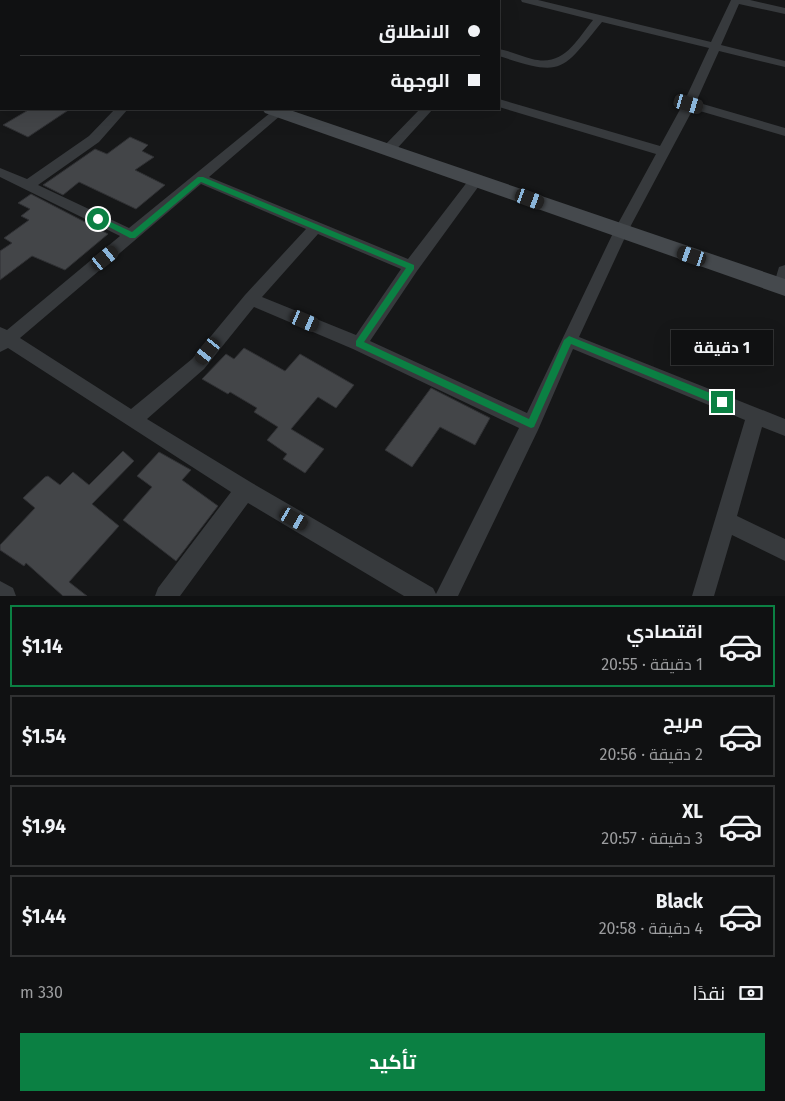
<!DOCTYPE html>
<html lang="ar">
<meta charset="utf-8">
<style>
:root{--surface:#101112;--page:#191a1b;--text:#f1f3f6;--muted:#9c9d9f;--line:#303132;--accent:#0b8043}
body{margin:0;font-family:"Fira Sans",Cairo,sans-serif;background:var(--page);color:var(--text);direction:rtl;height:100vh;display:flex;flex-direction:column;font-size:19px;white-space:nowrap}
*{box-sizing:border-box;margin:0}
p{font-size:16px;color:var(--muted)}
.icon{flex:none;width:28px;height:28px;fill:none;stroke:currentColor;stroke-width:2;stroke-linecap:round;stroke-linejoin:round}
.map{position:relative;height:596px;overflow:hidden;direction:ltr}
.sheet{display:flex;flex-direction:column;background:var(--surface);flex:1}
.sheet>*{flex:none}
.top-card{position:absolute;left:0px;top:0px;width:500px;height:110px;box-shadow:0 5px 20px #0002,0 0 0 1px var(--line);direction:rtl;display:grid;align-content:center;height:110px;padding:0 20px;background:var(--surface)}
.end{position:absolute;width:22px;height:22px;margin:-11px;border:6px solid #0b8043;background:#fff;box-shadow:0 0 0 2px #fff}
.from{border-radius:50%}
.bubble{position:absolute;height:35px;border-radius:0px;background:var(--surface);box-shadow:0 5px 20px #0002,0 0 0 1px var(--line);font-size:16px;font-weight:700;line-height:35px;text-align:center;direction:rtl}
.car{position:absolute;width:15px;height:30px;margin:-15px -8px;border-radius:6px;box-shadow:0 0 4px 1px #0007;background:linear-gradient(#222 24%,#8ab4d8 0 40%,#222 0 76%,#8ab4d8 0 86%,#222 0)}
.top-card b{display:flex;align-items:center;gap:18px;height:48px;font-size:19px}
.top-card b+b{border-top:1px solid var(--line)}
.top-card i{width:12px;height:12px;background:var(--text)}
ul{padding:9px 0 0;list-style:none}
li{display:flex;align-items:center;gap:15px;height:82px;margin:0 10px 8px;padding:0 10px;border:2px solid var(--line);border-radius:0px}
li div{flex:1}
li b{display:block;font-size:19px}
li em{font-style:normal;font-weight:700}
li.current{border-color:var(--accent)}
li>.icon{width:45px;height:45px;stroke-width:1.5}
.pay{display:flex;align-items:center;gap:12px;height:55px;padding:0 20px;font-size:19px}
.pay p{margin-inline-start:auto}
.button{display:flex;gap:10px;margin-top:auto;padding:10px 20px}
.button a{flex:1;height:58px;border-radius:0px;background:var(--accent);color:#fff;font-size:20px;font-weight:700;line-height:58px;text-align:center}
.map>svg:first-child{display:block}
</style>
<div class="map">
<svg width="785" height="596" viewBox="0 0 785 596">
<rect width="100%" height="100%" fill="#161718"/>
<path fill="#434548" stroke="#303134" d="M30,109H70L28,137L3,125Z
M130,137L148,145L142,151L154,157L135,170L165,185L136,209L79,182L63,195L43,185L95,149L107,154Z
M31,194L108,234L65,270L32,256L0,280V251L12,243L4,238L29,220L21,216L30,209L18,203Z
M244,348L285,371L300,354L354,385L336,408L318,397L291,429L324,449L305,473L283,459L287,454L267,440L278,427L254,412L257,408L230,392L228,394L202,379L226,354L234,359Z
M431,388L490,418L475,445L440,427L412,467L385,450Z
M123,451L134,461L92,504L119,526L69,582L87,596H63L26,563L24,566L0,550V545L35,508L23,498L45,477L48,476L60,485L73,472L89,485Z
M159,452L191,470L182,480L218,506L176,561L123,520L152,487L137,476Z"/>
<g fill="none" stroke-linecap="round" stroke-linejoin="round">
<path fill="#373a3d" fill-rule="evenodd" d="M521,0H538L711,42L731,0H750L785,8V14L739,4L721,45L785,61V67L719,51L696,102L785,128V136L693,109L628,231L579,337L785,419V436L762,427L737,516L785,539V561L732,535L714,596H692L745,420L573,349L538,430L458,596H404L248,503L180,596H155L158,588L231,492L8,348L0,352V327L7,330L120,236L0,177V168L27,179L89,136L115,109H128L99,142L38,185L129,228L275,109H288L209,177L408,259L471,177H481L483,180L481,183L417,271L370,341L527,413L614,231L656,154L499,107V99L660,146L683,104L709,48L602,22C561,72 563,77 499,56V49C510,51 521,56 532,59C564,67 576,41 593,20L522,2ZM201,184L306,229L245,295L192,359L131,409L20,338ZM318,234L401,269L356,335L262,297ZM254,307L353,349L519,428L436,594L433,588L252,483L147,419L204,369Z
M0,36H1V42H0Z
M0,77L1,78V86L0,85Z
M1,97V105L0,106V98Z
M420,109H433L393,153H383L381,150L383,147Z
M785,265V292L775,291L773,287L779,267Z
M0,581L13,588L16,596H0Z"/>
<path fill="#45494d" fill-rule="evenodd" d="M262,109H287L785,279V296L265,113Z"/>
</g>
<path fill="#0b8043" d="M198,177H203L414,265V269L364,342L529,419L564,340L569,336L725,399L726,402L725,405H718L571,344L534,427L531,428L356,346V341L406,268L201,182L135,238H130L94,219L100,217L132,232Z"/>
</svg>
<i class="end from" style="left:98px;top:219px"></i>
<i class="end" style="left:722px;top:402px"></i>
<div class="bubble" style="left:671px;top:330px;width:102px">1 دقيقة</div>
<i class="car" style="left:689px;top:104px;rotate:106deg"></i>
<i class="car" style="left:530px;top:199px;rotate:110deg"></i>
<i class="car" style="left:692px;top:256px;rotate:289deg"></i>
<i class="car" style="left:105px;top:258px;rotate:51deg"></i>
<i class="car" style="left:305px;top:321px;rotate:113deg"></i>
<i class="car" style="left:208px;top:351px;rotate:219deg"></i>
<i class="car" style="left:294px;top:519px;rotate:120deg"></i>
<div class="top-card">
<b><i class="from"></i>الانطلاق</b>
<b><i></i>الوجهة</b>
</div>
</div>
<section class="sheet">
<ul>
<li class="current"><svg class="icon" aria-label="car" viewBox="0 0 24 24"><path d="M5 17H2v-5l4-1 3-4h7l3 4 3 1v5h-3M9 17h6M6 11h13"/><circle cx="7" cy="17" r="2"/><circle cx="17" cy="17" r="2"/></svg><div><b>اقتصادي</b><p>1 دقيقة · 20:55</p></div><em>$1.14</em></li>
<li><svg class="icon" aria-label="car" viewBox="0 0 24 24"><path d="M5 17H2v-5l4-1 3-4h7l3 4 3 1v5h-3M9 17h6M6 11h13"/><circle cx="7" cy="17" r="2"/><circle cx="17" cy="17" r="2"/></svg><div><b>مريح</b><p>2 دقيقة · 20:56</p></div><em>$1.54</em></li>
<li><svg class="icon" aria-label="car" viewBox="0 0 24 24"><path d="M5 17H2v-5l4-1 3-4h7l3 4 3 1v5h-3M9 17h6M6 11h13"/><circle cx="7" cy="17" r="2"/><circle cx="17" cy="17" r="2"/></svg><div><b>XL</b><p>3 دقيقة · 20:57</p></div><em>$1.94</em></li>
<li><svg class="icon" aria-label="car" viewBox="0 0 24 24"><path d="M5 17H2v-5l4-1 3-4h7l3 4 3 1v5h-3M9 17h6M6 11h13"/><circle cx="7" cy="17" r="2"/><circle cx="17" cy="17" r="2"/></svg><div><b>Black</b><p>4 دقيقة · 20:58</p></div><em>$1.44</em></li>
</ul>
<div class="pay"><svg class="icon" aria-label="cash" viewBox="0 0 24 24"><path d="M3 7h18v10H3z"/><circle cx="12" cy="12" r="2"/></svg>نقدًا<p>330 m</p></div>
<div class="button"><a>تأكيد</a></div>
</section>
